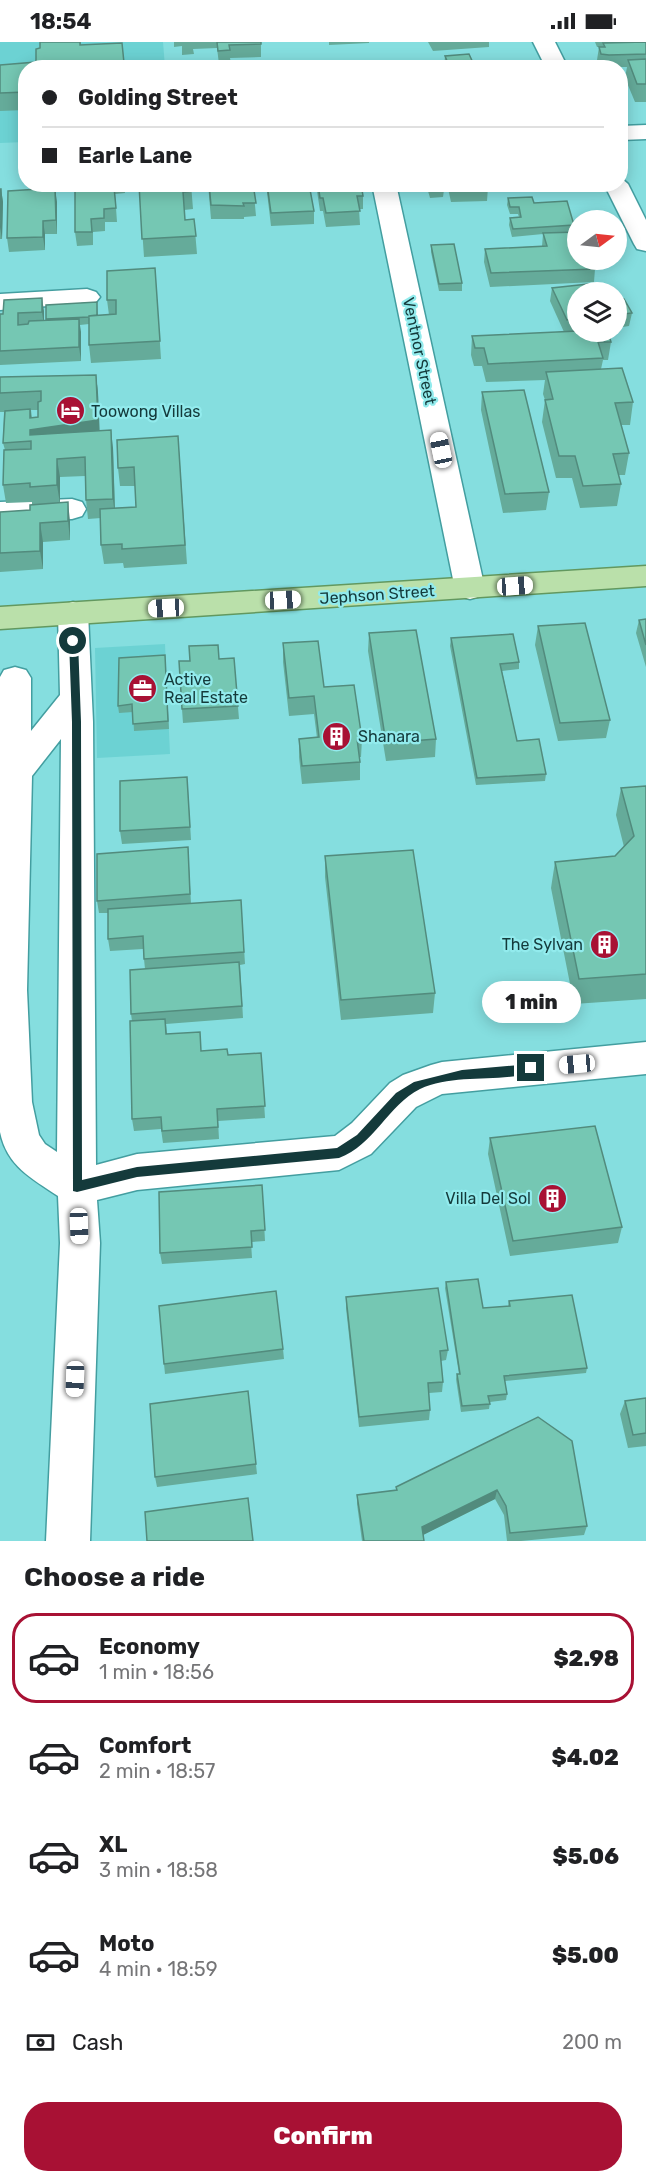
<!DOCTYPE html>
<meta charset="utf-8">
<style>
:root{--surface:#fff;--page:#f6f6f6;--text:#202124;--muted:#757577;--line:#e0e0e0;--accent:#a81134}
body{margin:0;font-family:Rubik,sans-serif;background:var(--page);color:var(--text);height:100vh;display:flex;flex-direction:column;font-size:22px;white-space:nowrap}
*{box-sizing:border-box;margin:0}
p{font-size:20px;color:var(--muted)}
.icon{flex:none;width:33px;height:33px;fill:none;stroke:currentColor;stroke-width:2;stroke-linecap:round;stroke-linejoin:round}
.map{position:relative;height:1499px;overflow:hidden}
.details{display:flex;flex-direction:column;background:var(--surface);flex:1}
.details>*{flex:none}
.guide{position:absolute;left:18px;top:18px;width:610px;height:132px;border-radius:24px;box-shadow:0 3px 15px #0003;display:grid;align-content:center;height:132px;padding:0 24px;background:var(--surface)}
.needle{width:39px;rotate:75deg}
.tools{position:absolute;left:567px;top:168px;display:grid;gap:12px}
.tools a{display:grid;place-items:center;width:60px;height:60px;border-radius:50%;background:var(--surface);box-shadow:0 3px 15px #0003;font-size:30px}
.end{position:absolute;width:27px;height:27px;margin:-14px;border:8px solid #143a3b;background:#fff;box-shadow:0 0 0 3px #fff}
.from{border-radius:50%}
.bubble{position:absolute;height:42px;border-radius:21px;background:var(--surface);box-shadow:0 3px 15px #0003;font-size:20px;font-weight:800;line-height:42px;text-align:center}
.car{position:absolute;width:18px;height:36px;margin:-18px -9px;border-radius:8px;box-shadow:0 0 4px 2px #0007;background:linear-gradient(#fff 24%,#345 0 40%,#fff 0 76%,#345 0 86%,#fff 0)}
.guide b{display:flex;align-items:center;gap:21px;height:57px;font-size:22px}
.guide b+b{border-top:2px solid var(--line)}
.guide i{width:15px;height:15px;background:var(--text)}
ul{padding:0;list-style:none}
li{display:flex;align-items:center;gap:18px;height:90px;margin:0 12px 9px;padding:0 12px;border:3px solid transparent;border-radius:24px}
li div{flex:1}
li b{display:block;font-size:22px}
li em{font-style:normal;font-weight:800}
li.on{border-color:var(--accent)}
li>.icon{width:54px;height:54px;stroke-width:1.5}
h2{padding:0 24px;font-size:27px;line-height:72px}
.pay{display:flex;align-items:center;gap:15px;height:66px;padding:0 24px;font-size:22px}
.pay p{margin-inline-start:auto}
.action{display:flex;gap:12px;margin-top:auto;padding:12px 24px}
.action a{flex:1;height:69px;border-radius:24px;background:var(--accent);color:#fff;font-size:24px;font-weight:800;line-height:69px;text-align:center}
.status{display:flex;justify-content:space-between;align-items:center;height:42px;padding:0 30px;background:var(--surface);direction:ltr}
.status svg{height:16px;fill:currentColor}
.map>svg:first-child{display:block}
</style>
<div class="status"><b>18:54</b><svg viewBox="0 0 49 12"><path d="M0 12V9h3v3zM5 12V6h3v6zM10 12V3h3v9zM15 12V0h3v12zM26 1h20v11H26zM47 4h2v5h-2z"/></svg></div>
<div class="map">
<svg width="646" height="1499" viewBox="0 0 646 1499">
<rect width="100%" height="100%" fill="#85dedf"/>
<path fill="#6cd2d3" d="M0,0H163L165,25L26,26L25,100L0,101Z
M165,602L170,712L97,716L95,606Z"/>
<g fill="none" stroke-linecap="round" stroke-linejoin="round">
<defs>
<path id="minor" d="M533,0H555L568,26H546Z
M646,83V97L621,98V84Z
M621,136L628,142L646,178V209L637,207L634,202L604,142H621Z
M372,142H396L485,547L481,554L470,557L459,554L455,547Z
M87,247L96,250L100,255L96,260L0,268V252Z
M72,457L82,460L86,467L82,474L72,477L0,480V460Z
M73,560L84,563L88,571L93,680L96,1123L137,1112L335,1094L352,1081L390,1041L403,1033L431,1023L442,1020L646,1000V1032L442,1052L416,1065L371,1112L339,1128L137,1148L97,1158L100,1201L90,1499H46L60,1201L58,1154C31,1136 7,1124 0,1090V635L4,628L15,625L26,628L31,636V689L60,653L58,571L62,563ZM61,697L57,1110L45,1102L39,1093L32,1060L27,948L32,734Z"/>
<path id="major" d="M646,524V544L0,587V565Z"/>
</defs>
<use href="#minor" stroke="#439ea0" stroke-width="3"/>
<use href="#major" stroke="#62985f" stroke-width="3"/>
<use href="#minor" fill="#fff" fill-rule="evenodd"/>
<use href="#major" fill="#bae0aa" fill-rule="evenodd"/>
</g>
<path fill="#65ab9a" fill-rule="evenodd" d="M40,0H81V3L122,1L125,26H26V68L0,69V23L36,20L40,6Z
M174,0H261V15L230,16L231,21L219,22L217,6L193,7L194,12L182,13V4L174,5Z
M329,0H369V1L329,3Z
M428,0H489V5L433,9Z
M595,0H646V60H635L625,36L627,25H600L597,18L599,5H603H597Z
M445,14L483,26H444Z
M124,142L125,151L115,152L117,180H105V189L93,190V203L77,204L75,190L98,146H110Z
M139,142H191L193,167L184,168L185,178L194,177L197,212L144,215Z
M208,142H253L256,174L244,175V177H211Z
M266,142H309L314,169V182L271,184Z
M316,142H361L363,154V167H359L360,183L326,185L323,169H320Z
M405,142H442L444,148L443,155L430,156L428,149L407,150Z
M447,142H487L488,145L487,159L451,160Z
M497,142H558V145L500,150Z
M0,147H1L3,160L2,197H0Z
M508,156L534,161L574,183L573,190L595,227L594,240L490,245L484,220L485,207L542,204L543,192L512,195L509,183L510,176L519,175L518,172H510L507,163Z
M57,160V192H45V208L9,210L7,196Z
M431,203L462,241V249H439L431,210Z
M155,226L161,317L91,321L89,303V282L80,283L81,319L0,323V272L44,269V279L46,278V263L97,260L98,273H109L107,258Z
M552,246L578,250V290L611,300L608,318H603L601,327L633,360L630,383H621L629,411L625,433H618L621,442L617,464L580,466L572,436H556L542,380L545,358L543,352L545,338L486,340L482,324H474L471,313L472,294L564,290L550,259Z
M616,257L632,271L629,284L616,286Z
M96,333L98,351L99,388L113,406L115,466L136,465L135,444H120L118,426L178,394L187,522L124,526L123,521L104,522L101,503V476L88,477L86,458L85,434L60,435V461L70,479V498L43,500V527L0,530V470L30,468L32,463V460L6,461L3,443L5,408L3,401L4,370H0V335ZM31,368H38V375L32,376Z
M482,350L549,450L546,468L503,471L481,368Z
M646,577V625L636,591L639,578Z
M538,584L610,678L606,696L558,699L535,603Z
M369,591L436,697L435,715L386,719L368,609Z
M451,596L519,620V627L502,629L517,699L546,732L545,739L476,743L450,604Z
M283,601L324,645L362,697L361,715H360V738L302,742L299,715V697L317,696L314,672L289,674L283,620Z
M165,613L169,687L134,689L133,670L119,671L118,664Z
M234,616L239,677L183,681L182,667L219,617Z
M646,744V957L574,962L551,846L555,820L615,814L624,805L616,773L621,746Z
M188,748L191,798L122,802L120,789Z
M188,805L191,862L241,858L245,922L240,923L243,976L166,982L167,992L201,1009L228,1013L261,1011L265,1076L218,1079L219,1097L163,1101L161,1087L134,1089L132,1077V979L131,972L145,927L143,907L110,909L108,897V871H99L97,859Z
M325,814L435,951L433,971L341,978L325,835Z
M490,1096L622,1185L618,1201L510,1214L488,1112Z
M262,1143L265,1199L251,1200L252,1216L162,1222L160,1211Z
M446,1240L483,1266L508,1264L509,1259L587,1326L586,1331L505,1339L507,1352L506,1358L490,1360L489,1367L461,1370L456,1337L457,1332H459L445,1246Z
M346,1255L448,1308L446,1318L441,1319L443,1340L442,1350L429,1351L430,1368L429,1378L359,1385L346,1266Z
M283,1307L284,1317L165,1332L164,1322Z
M248,1349L257,1432L157,1445L155,1435Z
M646,1356V1404L628,1406L620,1372L625,1359Z
M538,1375L587,1484L584,1493L521,1499H507L504,1473L495,1457L423,1493L424,1499H362L357,1462V1453L396,1448V1445Z"/>
<path fill="#528b7d" d="M55,146L57,160V192L56,178Z
M1,147L3,160L2,197L0,185Z
M43,179L45,192V208L43,195Z
M42,256L44,269V284L42,270Z
M79,277L81,290V319L79,305Z
M96,333L98,351L100,396L30,393V367L33,386Z
M111,388L113,406L115,475L113,457Z
M57,417L60,435V462L57,443Z
M68,460L70,479V498L68,479Z
M40,481L43,500V527L40,509Z
M497,1448L495,1457L421,1494L422,1485Z"/>
<path fill="#75c7b3" stroke="#528b7d" stroke-width="1.5" d="M40,0H80V3L122,1L124,21L96,22V26H26V50L0,51V23L36,20V7L40,6Z
M217,0H261V2L229,3L230,8L218,9Z
M646,0V12L609,13L601,12L599,5H605L603,1Z
M469,12L474,23L481,22L483,26H450L445,14Z
M646,17V42H637L628,18Z
M519,19L522,26L490,25L501,24L500,21Z
M359,20L360,24H364L365,26H308L307,22Z
M403,21L405,26H376L375,24Z
M429,21L430,24L440,23L441,26H411L409,23Z
M110,142H124V144L110,145Z
M139,142H191L192,149L183,150L185,178L194,177L196,194L142,197Z
M209,142H253L256,161H243L244,164L211,163Z
M267,142H309L314,169L271,171Z
M318,142H361L363,154H357L360,169L326,171L323,156H320Z
M429,142H442L444,148L430,149Z
M451,142H487L488,145L452,147Z
M97,143V146L114,145L116,166L104,167V176L91,177L92,190H75V144Z
M55,146L56,178L43,179V195L7,196L8,149Z
M0,147H1L0,178Z
M532,155L534,161L567,159L574,183L513,187L510,176L521,175L519,165H510L508,156Z
M578,190V218H592L595,227L491,231L485,207L547,204L543,191Z
M454,202L462,241L439,242L431,203Z
M155,226L160,299L89,303V274L116,272V258H107V229Z
M588,242L592,250H578V277L567,278L552,246Z
M42,256V270L18,271V283L28,282L29,279L79,277V305L0,309V272H3L4,258Z
M616,257H624L632,271L616,273Z
M97,260V273L89,274V275L46,277V263Z
M578,289L608,290L611,300H598L603,316L488,322L484,306H475L472,294Z
M622,326L633,360L615,361L629,411L613,412L621,442L583,444L575,414H559L545,358L553,357L546,330Z
M96,333L98,378L30,388V393L111,388L113,457L86,458L85,415L57,417V443L30,445V441L3,443L4,408L31,407V399L3,401L5,369L30,367V376L38,375V360L41,359V349L0,351V335Z
M524,348L549,450L505,452L482,350Z
M178,394L185,503L122,507V502L101,503L100,467L136,465L134,425L118,426L117,398Z
M68,460V479L40,481V509L0,511V470L30,468V463Z
M646,577V603L639,578Z
M585,581L610,678L560,681L538,584Z
M416,588L436,697L386,701L369,591Z
M513,592L519,620L500,622L517,699L539,697L546,732L477,736L451,596Z
M318,599L324,645L354,643L362,697H357L360,720L302,724L299,697L319,695L314,654L289,656L283,601Z
M218,603L219,617L234,616L238,664L182,667L179,619H190L189,604Z
M165,613L168,679L133,682L132,662L118,664L119,616Z
M187,735L190,785L120,789V739Z
M646,744V932L579,937L555,820L615,814L634,794L621,746Z
M188,805L190,852L97,859V812Z
M413,808L435,951L341,958L325,814Z
M241,858L244,910L144,917L143,894L108,897V867Z
M239,920L242,964L131,972L130,928Z
M165,977L166,992L200,990L201,1009L227,1007L228,1013L261,1011L265,1064L217,1067L218,1085L162,1089L161,1075L132,1077L130,979Z
M595,1084L622,1185L513,1199L490,1096Z
M262,1143L265,1188L251,1189L252,1205L160,1211L159,1150Z
M478,1237L483,1266L510,1264L509,1259L572,1253L587,1326L504,1334L507,1352L488,1354L490,1362L462,1364L457,1332H460L446,1240Z
M438,1246L448,1308L440,1309L443,1340L428,1341L430,1368L359,1375L346,1255Z
M276,1249L283,1307L164,1322L159,1264Z
M248,1349L256,1422L155,1435L150,1362Z
M646,1356V1391L633,1393L625,1359Z
M538,1375L572,1399L587,1484L510,1491L506,1464L497,1448L422,1485L424,1499H364L357,1453L397,1448L396,1445Z
M248,1456L253,1499H147L145,1470Z"/>
<path fill="#143a3b" d="M73,596L78,599L81,680L82,1138L137,1125L337,1106L357,1093L396,1051L414,1040L462,1028L531,1022L535,1023V1030C500,1041 455,1031 420,1047C388,1063 374,1103 339,1116L137,1135L77,1150L73,1149L72,680L69,599Z"/>
<defs>
<symbol id="hotel-disc" viewBox="-11 -11 22 22"><circle r="9.5" fill="#a81134" stroke="#92ebed"/><path d="M-6-4.5h1.5V1H6V5H4.5V3h-9V5H-6ZM-4 0a1.8 1.8 0 1 1 3.6 0ZM.5 0V-2.5h3Q6-2.5 6 0Z" fill="#fff"/></symbol>
<symbol id="office-disc" viewBox="-11 -11 22 22"><circle r="9.5" fill="#a81134" stroke="#92ebed"/><path d="M-6-3h4V-5.5h4V-3h4V5H-6ZM-1-4.5V-3h2v-1.5ZM-6 0V1H6V0Z" fill="#fff"/></symbol>
<symbol id="building-disc" viewBox="-11 -11 22 22"><circle r="9.5" fill="#a81134" stroke="#92ebed"/><path d="M-4-6H4V6H1V3H-1V6H-4ZM-2.5-4.3h1.7v1.8h-1.7ZM.8-4.3h1.7v1.8H.8ZM-2.5-1h1.7V.8h-1.7ZM.8-1h1.7V.8H.8Z" fill="#fff"/></symbol>
</defs>
<g fill-rule="evenodd">
<use href="#hotel-disc" x="54" y="352" width="33" height="33"/>
<use href="#office-disc" x="126" y="630" width="33" height="33"/>
<use href="#building-disc" x="320" y="678" width="33" height="33"/>
<use href="#building-disc" x="588" y="886" width="33" height="33"/>
<use href="#building-disc" x="536" y="1140" width="33" height="33"/>
</g>
<g text-anchor="middle" stroke-width="4.5" stroke-linejoin="round" paint-order="stroke">
<g font-size="16" fill="#143a3b" stroke="#92ebed">
<text transform="translate(420 309) rotate(78)" y="6">Ventnor Street</text>
<text transform="translate(377 552) rotate(-4)" y="6">Jephson Street</text>
</g>
<g font-size="16" fill="#143a3b" stroke="#92ebed" text-anchor="start">
<text x="91" y="375">Toowong Villas</text>
<text x="164" y="643">Active<tspan x="164" dy="18">Real Estate</tspan></text>
<text x="358" y="700">Shanara</text>
<text x="583" y="908" text-anchor="end">The Sylvan</text>
<text x="531" y="1162" text-anchor="end">Villa Del Sol</text>
</g>
</g>
</svg>
<div class="tools">
<a><svg class="needle" viewBox="-14 -14 28 28"><path d="M0-13l5 13h-10z" fill="#e53935"/><path d="M0 13l5-13h-10z" fill="#757577"/></svg></a>
<a><svg class="icon" aria-label="layers" viewBox="0 0 24 24"><path d="M12 4l9 5-9 5-9-5zM3 14l9 5 9-5"/></svg></a>
</div>
<i class="end from" style="left:73px;top:599px"></i>
<i class="end" style="left:531px;top:1026px"></i>
<div class="bubble" style="left:482px;top:939px;width:99px">1 min</div>
<i class="car" style="left:441px;top:408px;rotate:348deg"></i>
<i class="car" style="left:515px;top:544px;rotate:86deg"></i>
<i class="car" style="left:283px;top:558px;rotate:87deg"></i>
<i class="car" style="left:166px;top:566px;rotate:267deg"></i>
<i class="car" style="left:577px;top:1022px;rotate:265deg"></i>
<i class="car" style="left:79px;top:1184px;rotate:178deg"></i>
<i class="car" style="left:75px;top:1337px;rotate:182deg"></i>
<div class="guide">
<b><i class="from"></i>Golding Street</b>
<b><i></i>Earle Lane</b>
</div>
</div>
<section class="details">
<h2>Choose a ride</h2>
<ul>
<li class="on"><svg class="icon" aria-label="car" viewBox="0 0 24 24"><path d="M5 17H2v-5l4-1 3-4h7l3 4 3 1v5h-3M9 17h6M6 11h13"/><circle cx="7" cy="17" r="2"/><circle cx="17" cy="17" r="2"/></svg><div><b>Economy</b><p>1 min · 18:56</p></div><em>$2.98</em></li>
<li><svg class="icon" aria-label="car" viewBox="0 0 24 24"><path d="M5 17H2v-5l4-1 3-4h7l3 4 3 1v5h-3M9 17h6M6 11h13"/><circle cx="7" cy="17" r="2"/><circle cx="17" cy="17" r="2"/></svg><div><b>Comfort</b><p>2 min · 18:57</p></div><em>$4.02</em></li>
<li><svg class="icon" aria-label="car" viewBox="0 0 24 24"><path d="M5 17H2v-5l4-1 3-4h7l3 4 3 1v5h-3M9 17h6M6 11h13"/><circle cx="7" cy="17" r="2"/><circle cx="17" cy="17" r="2"/></svg><div><b>XL</b><p>3 min · 18:58</p></div><em>$5.06</em></li>
<li><svg class="icon" aria-label="car" viewBox="0 0 24 24"><path d="M5 17H2v-5l4-1 3-4h7l3 4 3 1v5h-3M9 17h6M6 11h13"/><circle cx="7" cy="17" r="2"/><circle cx="17" cy="17" r="2"/></svg><div><b>Moto</b><p>4 min · 18:59</p></div><em>$5.00</em></li>
</ul>
<div class="pay"><svg class="icon" aria-label="cash" viewBox="0 0 24 24"><path d="M3 7h18v10H3z"/><circle cx="12" cy="12" r="2"/></svg>Cash<p>200 m</p></div>
<div class="action"><a>Confirm</a></div>
</section>
